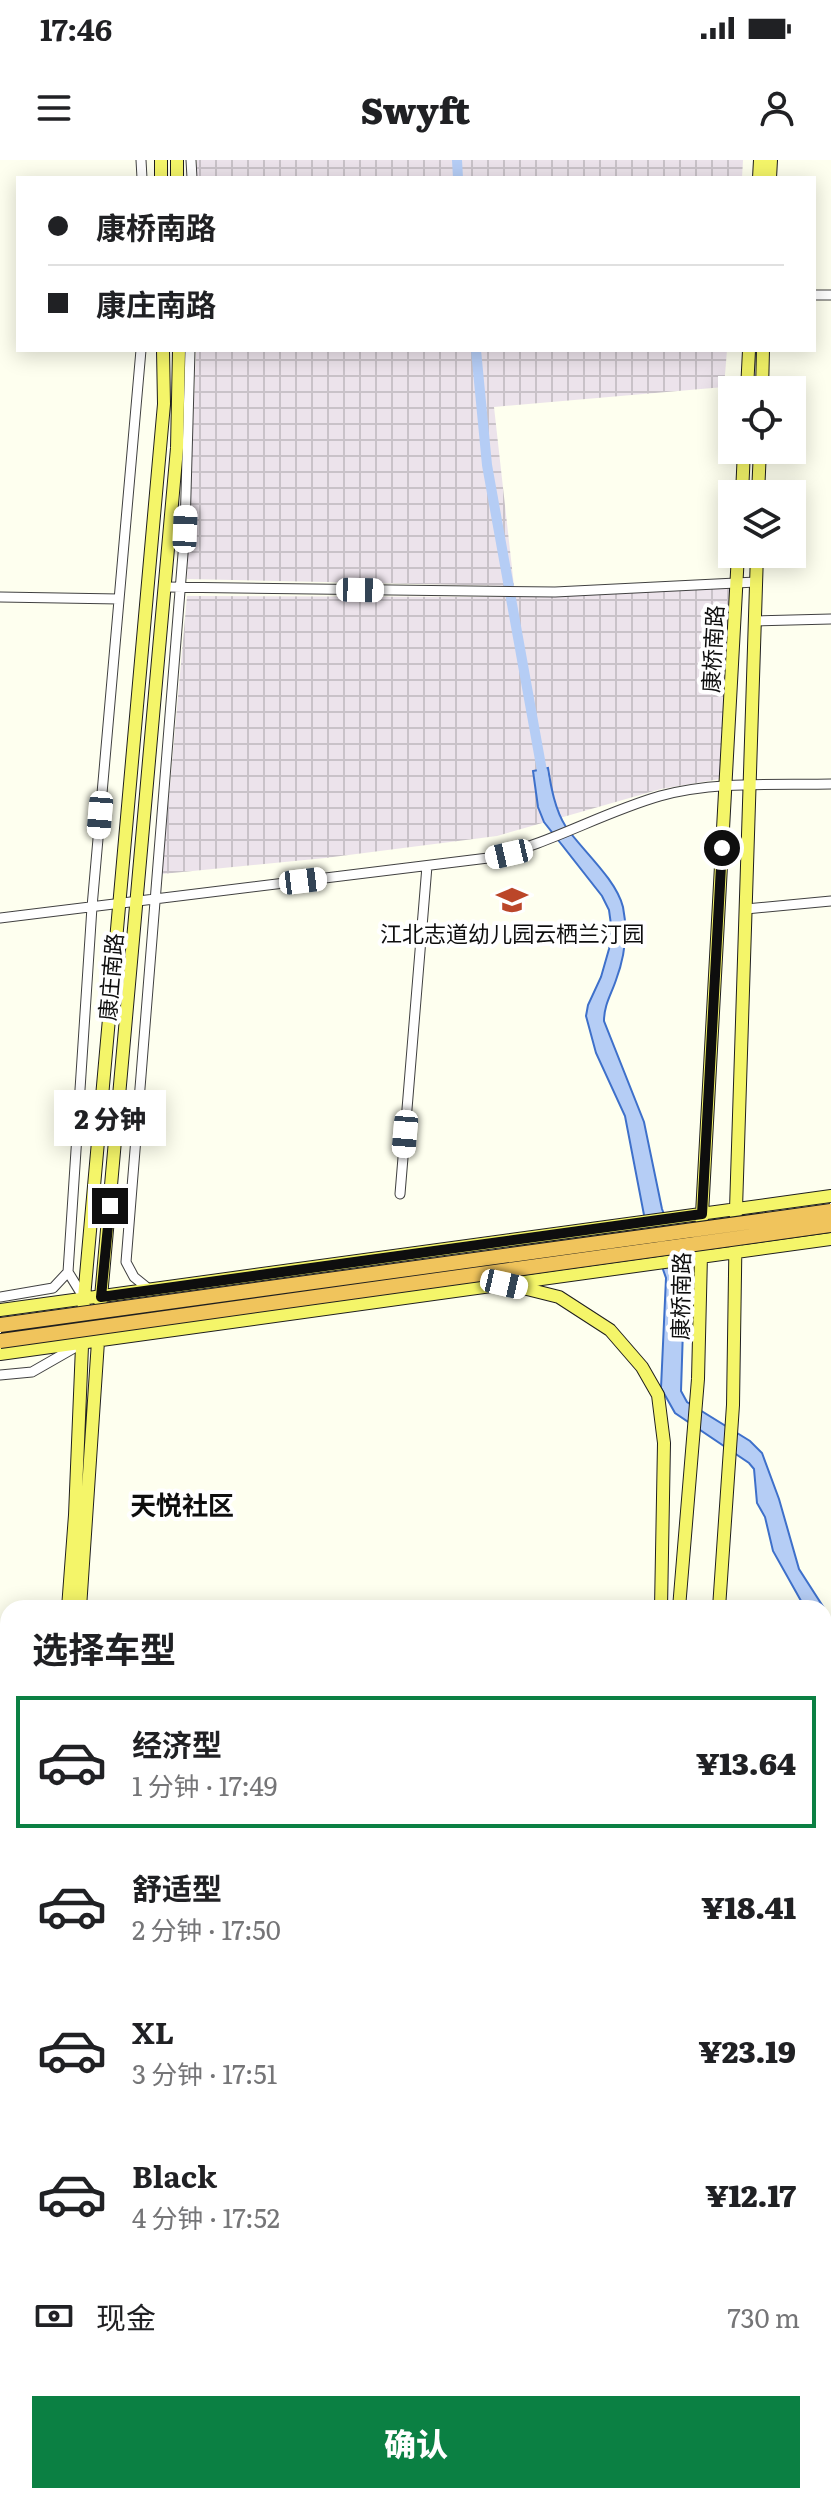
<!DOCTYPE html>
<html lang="zh">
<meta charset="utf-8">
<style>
:root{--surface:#fff;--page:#f2f2f2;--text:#202124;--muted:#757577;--line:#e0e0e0;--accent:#0b8043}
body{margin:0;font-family:Literata,"Noto Sans SC",serif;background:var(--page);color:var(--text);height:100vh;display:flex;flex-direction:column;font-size:30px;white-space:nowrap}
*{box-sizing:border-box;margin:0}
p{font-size:26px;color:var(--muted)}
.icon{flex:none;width:44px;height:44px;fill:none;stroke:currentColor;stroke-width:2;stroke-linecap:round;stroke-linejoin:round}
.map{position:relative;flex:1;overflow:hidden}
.sheet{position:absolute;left:0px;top:1440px;width:832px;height:904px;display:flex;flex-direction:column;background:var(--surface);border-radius:24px 24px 0 0;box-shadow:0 4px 20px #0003}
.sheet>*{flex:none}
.top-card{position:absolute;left:16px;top:16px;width:800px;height:176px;border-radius:0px;box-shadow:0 4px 20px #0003;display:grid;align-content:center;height:176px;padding:0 32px;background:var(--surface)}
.buttons{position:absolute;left:718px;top:216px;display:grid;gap:16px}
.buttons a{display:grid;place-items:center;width:88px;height:88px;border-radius:0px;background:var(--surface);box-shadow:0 4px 20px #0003;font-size:40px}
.end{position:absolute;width:36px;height:36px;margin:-18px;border:10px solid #0e0e0e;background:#fff;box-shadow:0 0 0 4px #fff}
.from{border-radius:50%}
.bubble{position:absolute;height:56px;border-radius:0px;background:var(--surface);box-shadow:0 4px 20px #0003;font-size:26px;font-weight:800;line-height:56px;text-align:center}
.car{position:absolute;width:24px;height:48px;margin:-24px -12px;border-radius:10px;box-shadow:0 0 6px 2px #0007;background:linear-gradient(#fff 24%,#345 0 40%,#fff 0 76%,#345 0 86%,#fff 0)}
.top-card b{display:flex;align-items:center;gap:28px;height:76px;font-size:30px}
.top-card b+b{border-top:2px solid var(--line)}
.top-card i{width:20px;height:20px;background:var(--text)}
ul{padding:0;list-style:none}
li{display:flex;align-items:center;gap:24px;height:132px;margin:0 16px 12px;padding:0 16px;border:4px solid transparent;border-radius:0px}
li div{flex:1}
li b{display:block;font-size:30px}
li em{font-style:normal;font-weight:800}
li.current{border-color:var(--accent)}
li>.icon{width:72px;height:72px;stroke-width:1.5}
h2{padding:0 32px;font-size:36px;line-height:96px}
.pay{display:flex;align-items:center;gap:20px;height:88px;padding:0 32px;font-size:30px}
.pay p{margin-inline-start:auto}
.primary-button{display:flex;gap:16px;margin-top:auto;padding:16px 32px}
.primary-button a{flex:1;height:92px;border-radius:0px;background:var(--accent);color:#fff;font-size:32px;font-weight:800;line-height:92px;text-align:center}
.status{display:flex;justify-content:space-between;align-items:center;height:56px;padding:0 40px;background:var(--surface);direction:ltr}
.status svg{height:22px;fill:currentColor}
header{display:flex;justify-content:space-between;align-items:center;height:104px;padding:0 32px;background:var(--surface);font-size:36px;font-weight:800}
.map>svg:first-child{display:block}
</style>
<div class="status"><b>17:46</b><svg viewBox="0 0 49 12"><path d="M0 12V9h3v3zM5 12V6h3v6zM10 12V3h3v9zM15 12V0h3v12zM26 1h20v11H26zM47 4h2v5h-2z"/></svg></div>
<header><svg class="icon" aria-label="menu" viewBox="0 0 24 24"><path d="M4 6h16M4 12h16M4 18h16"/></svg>Swyft<svg class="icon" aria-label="person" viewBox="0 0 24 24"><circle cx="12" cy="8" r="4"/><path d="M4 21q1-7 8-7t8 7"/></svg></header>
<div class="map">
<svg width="831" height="2344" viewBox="0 0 831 2344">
<defs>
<pattern id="industrial-grid" width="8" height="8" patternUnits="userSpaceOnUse" patternTransform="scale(2)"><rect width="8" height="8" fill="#ece3eb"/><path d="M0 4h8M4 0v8" fill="none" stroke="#c9c2c8"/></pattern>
</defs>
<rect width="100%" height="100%" fill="#feffef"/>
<path fill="url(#industrial-grid)" d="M197,0H743L742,18H197Z
M196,190H727L724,227L494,247L514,426L187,419Z
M731,427L720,619L661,629L497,676L325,698L162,714L187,436L553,437Z"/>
<path fill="#b5cdf5" stroke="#3e70ca" stroke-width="2" d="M548,608C551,627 555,650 566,667C582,690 616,719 623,747C628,772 625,796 616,820C611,835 604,845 604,861L644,962L662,1049L685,1107L681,1231L687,1242L750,1281L762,1293L779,1339L799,1409L824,1448H805L773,1391L765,1357L757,1343L754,1309L749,1303L675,1253L661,1228L666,1118L644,1055L625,956L596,893L586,856L588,845L601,817L609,789L612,772L609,750L602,736L544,662L538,647L533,611Z"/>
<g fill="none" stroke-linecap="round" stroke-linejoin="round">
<path stroke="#b5cdf5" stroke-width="10" d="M457,0L458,18
M476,190L487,305L544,622"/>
<defs>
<path id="minor" d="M141,0L142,18
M191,0L192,18
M814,135H831
M166,427L555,432L756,422
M0,437L119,439
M755,461L831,459
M746,749L831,741
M0,758L488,698C548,685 601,653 660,636C714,621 775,625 831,624
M400,1034L427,706
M68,1112L84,1138
M150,1130L134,1117L126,1102L185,369L190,190
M0,1137L53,1128L68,1112L92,747L141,190
M0,1215L32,1212L81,1184
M824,1522L831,1521
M171,2336L172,2344
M294,2336L295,2344"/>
<path id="major" d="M161,0V18
M177,0V18
M759,18L760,0
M770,18L771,0
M747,230L749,190
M762,230L763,190
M742,334L744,290
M758,334L760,290
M511,1125L559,1137L610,1170L642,1207L658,1235L664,1283L661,1448
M0,1150L831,1036
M0,1194L831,1079
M68,1448L75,1355L84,1138L164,244L163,190
M80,1448L101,1137L177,288L179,190
M679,1448L698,1219L702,1054L738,394
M719,1448L733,1245L736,1049L757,394
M824,1942L831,1941
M824,1970L831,1969
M8,2078V2101
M9,2336V2344
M28,2336V2344
M689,2336L690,2344
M715,2336L717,2344"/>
</defs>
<use href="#minor" stroke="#414141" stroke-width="11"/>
<use href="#major" stroke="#1f1f1f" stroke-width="14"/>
<use href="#minor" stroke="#fff" stroke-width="9"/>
<use href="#major" stroke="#f4f569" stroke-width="12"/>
<path stroke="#bb4629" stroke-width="3" d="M824,1817L831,1816
M0,1897L8,1896"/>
<defs>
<path id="highway-bridge" d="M0,1165L831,1051
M0,1181L831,1065"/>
</defs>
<use href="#highway-bridge" stroke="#1f1f1f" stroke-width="16" stroke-linecap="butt"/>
<use href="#highway-bridge" stroke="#f0c45c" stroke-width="14"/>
</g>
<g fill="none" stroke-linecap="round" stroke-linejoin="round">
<path stroke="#0e0e0e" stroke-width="10" d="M110,1046L101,1137L702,1054L722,688"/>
</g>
<defs>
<symbol id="school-bare" viewBox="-9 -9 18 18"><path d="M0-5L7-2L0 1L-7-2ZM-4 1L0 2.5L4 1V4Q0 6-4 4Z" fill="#bb4629" stroke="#fff" stroke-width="2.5" paint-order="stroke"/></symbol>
</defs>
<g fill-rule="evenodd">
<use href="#school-bare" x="490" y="718" width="44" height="44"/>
</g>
<g text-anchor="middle" stroke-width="8" stroke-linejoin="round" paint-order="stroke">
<g font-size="22" fill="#0e0e0e" stroke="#fff">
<text transform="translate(713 489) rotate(-87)" y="8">康桥南路</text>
<text transform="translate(111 817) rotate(-85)" y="8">康庄南路</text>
<text transform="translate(681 1136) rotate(-89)" y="8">康桥南路</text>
</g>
<g font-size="22" fill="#0e0e0e" stroke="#fff">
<text x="512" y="782">江北志道幼儿园云栖兰汀园</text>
</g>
<g font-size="26" font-weight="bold" fill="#0e0e0e" stroke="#fff">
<text x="182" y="1355">天悦社区</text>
</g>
</g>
</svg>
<div class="buttons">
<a><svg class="icon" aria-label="locate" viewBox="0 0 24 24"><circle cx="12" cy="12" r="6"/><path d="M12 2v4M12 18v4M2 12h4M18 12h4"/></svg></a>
<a><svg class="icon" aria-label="layers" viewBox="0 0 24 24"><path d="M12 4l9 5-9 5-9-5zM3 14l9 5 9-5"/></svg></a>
</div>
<i class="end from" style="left:722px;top:688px"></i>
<i class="end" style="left:110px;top:1046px"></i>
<div class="bubble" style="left:54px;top:930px;width:112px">2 分钟</div>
<i class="car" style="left:185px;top:369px;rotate:2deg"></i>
<i class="car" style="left:360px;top:430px;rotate:91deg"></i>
<i class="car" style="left:100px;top:655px;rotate:185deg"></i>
<i class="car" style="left:509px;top:694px;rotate:257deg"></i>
<i class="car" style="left:303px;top:721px;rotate:83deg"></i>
<i class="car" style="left:405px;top:974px;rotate:185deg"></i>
<i class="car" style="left:504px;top:1124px;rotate:103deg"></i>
<div class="top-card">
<b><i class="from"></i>康桥南路</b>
<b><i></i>康庄南路</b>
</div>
<section class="sheet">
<h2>选择车型</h2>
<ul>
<li class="current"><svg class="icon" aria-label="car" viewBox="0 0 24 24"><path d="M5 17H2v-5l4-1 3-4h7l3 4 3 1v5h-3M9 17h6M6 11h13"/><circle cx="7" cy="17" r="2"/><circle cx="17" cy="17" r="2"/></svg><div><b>经济型</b><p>1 分钟 · 17:49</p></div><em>¥13.64</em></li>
<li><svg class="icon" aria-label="car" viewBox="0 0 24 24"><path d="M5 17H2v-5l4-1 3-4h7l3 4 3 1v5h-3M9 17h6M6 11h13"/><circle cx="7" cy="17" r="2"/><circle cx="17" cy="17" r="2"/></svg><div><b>舒适型</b><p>2 分钟 · 17:50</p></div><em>¥18.41</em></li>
<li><svg class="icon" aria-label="car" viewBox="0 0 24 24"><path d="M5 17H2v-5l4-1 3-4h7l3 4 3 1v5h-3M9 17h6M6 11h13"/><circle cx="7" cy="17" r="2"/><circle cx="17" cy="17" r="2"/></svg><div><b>XL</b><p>3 分钟 · 17:51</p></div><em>¥23.19</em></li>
<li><svg class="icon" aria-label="car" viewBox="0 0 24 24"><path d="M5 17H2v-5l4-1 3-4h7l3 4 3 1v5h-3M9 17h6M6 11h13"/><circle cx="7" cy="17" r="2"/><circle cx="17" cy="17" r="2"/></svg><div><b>Black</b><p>4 分钟 · 17:52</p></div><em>¥12.17</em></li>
</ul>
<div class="pay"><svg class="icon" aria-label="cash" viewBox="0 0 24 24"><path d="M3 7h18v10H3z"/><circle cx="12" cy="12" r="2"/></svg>现金<p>730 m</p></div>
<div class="primary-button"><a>确认</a></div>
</section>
</div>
